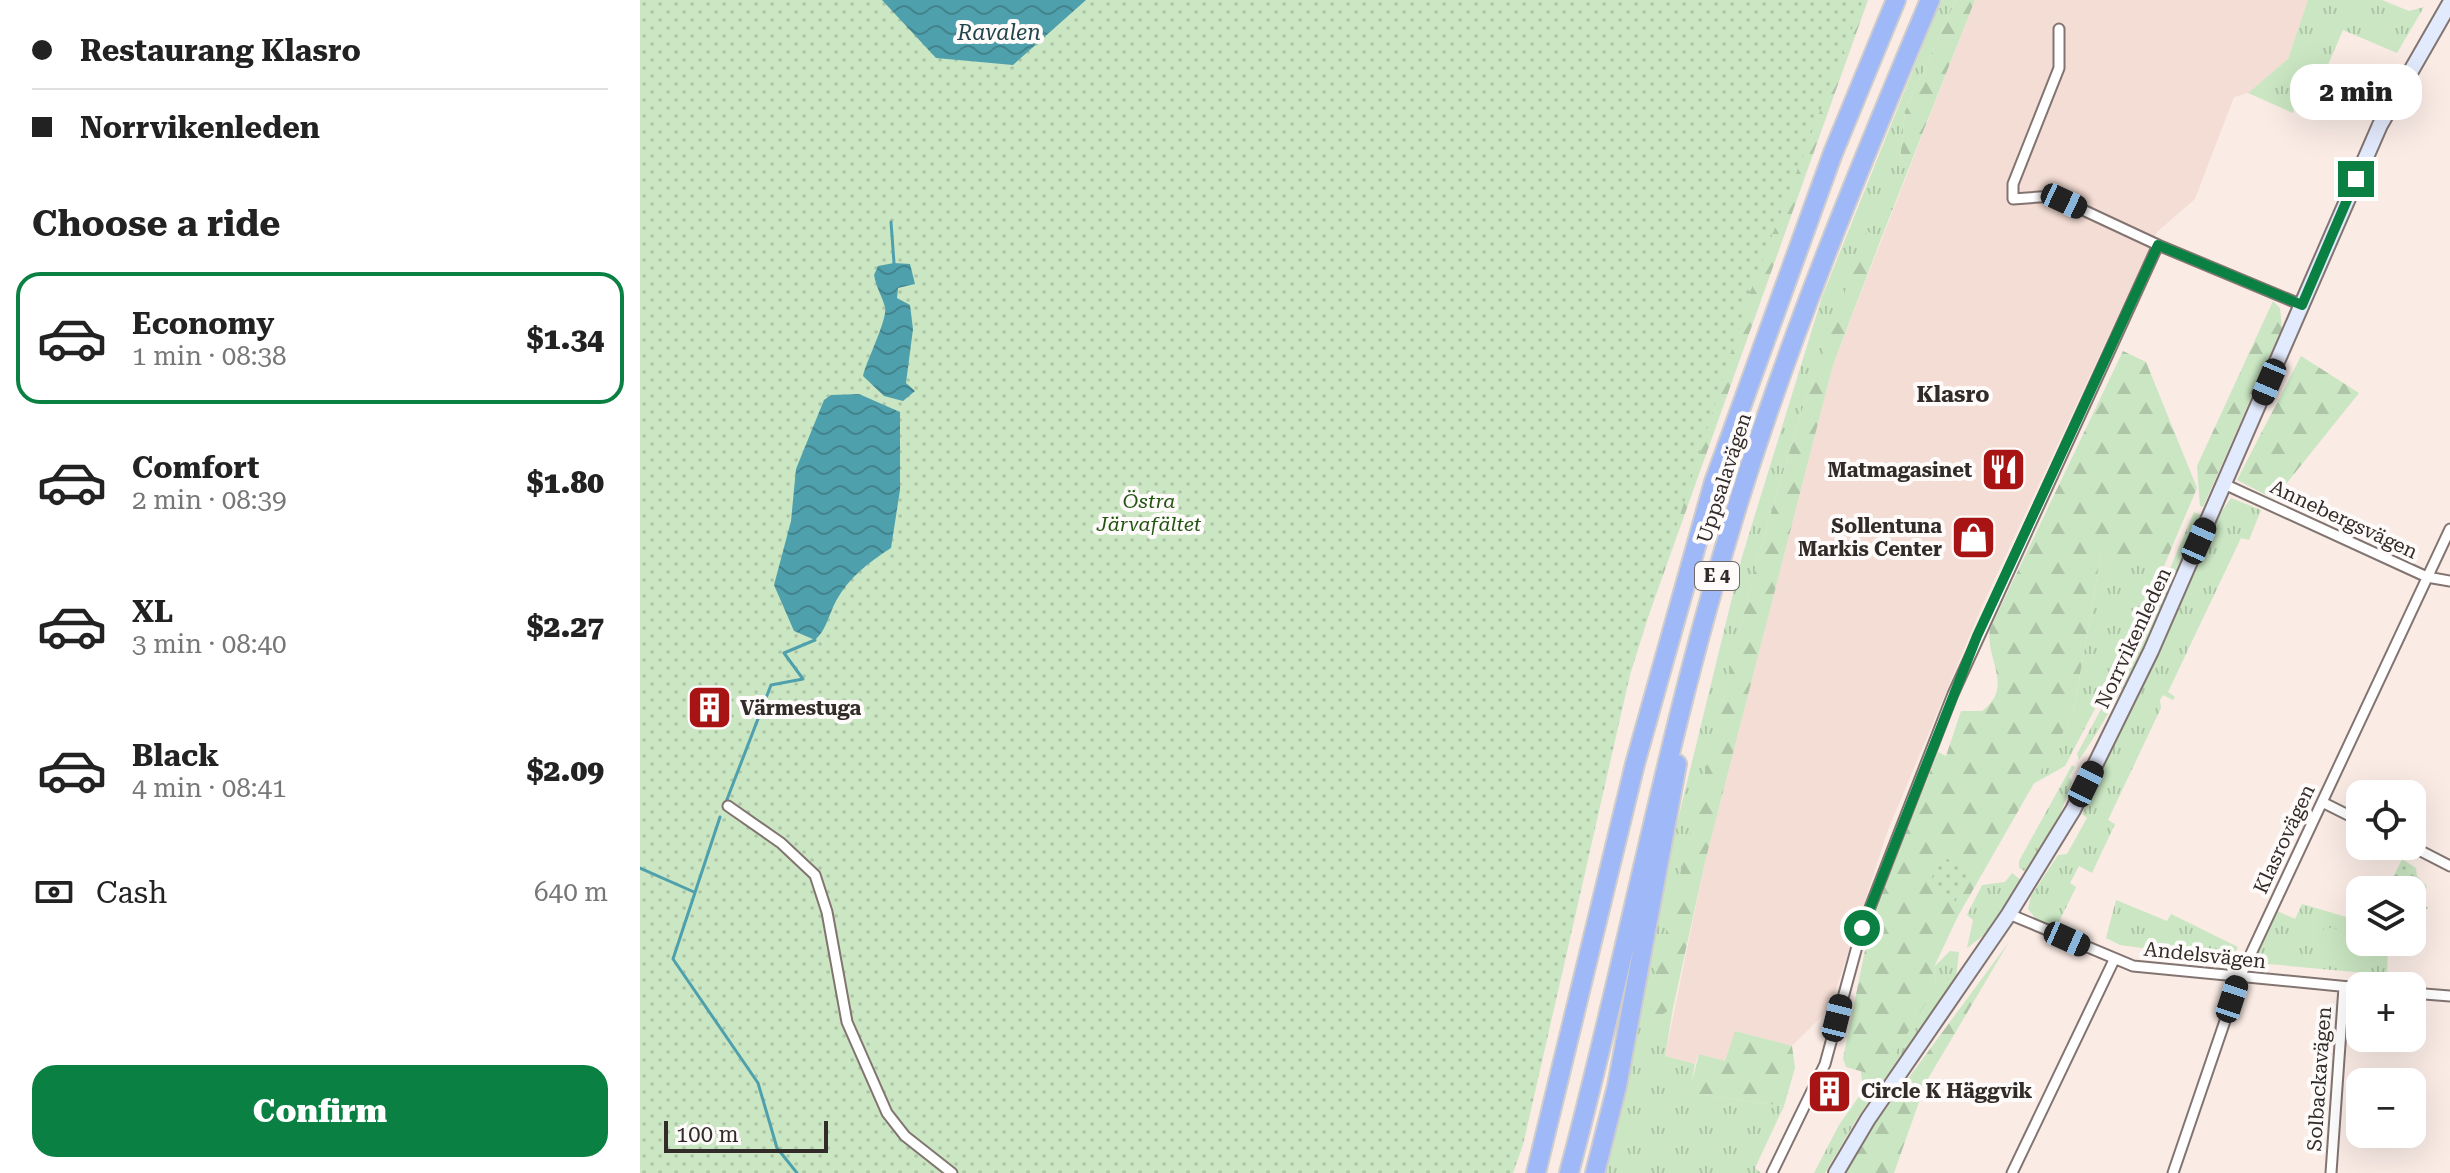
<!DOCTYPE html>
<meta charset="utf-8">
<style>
:root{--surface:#fff;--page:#f6f6f6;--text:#222;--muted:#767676;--line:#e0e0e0;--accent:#0b8043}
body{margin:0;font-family:"Roboto Serif",serif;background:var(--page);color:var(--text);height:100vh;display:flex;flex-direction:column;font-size:30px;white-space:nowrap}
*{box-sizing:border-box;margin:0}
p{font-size:26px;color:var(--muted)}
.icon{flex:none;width:44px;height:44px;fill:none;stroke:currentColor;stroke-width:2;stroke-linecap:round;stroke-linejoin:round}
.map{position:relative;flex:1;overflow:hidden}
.drawer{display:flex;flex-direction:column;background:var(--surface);width:640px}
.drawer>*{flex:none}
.banner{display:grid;align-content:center;height:176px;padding:0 32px;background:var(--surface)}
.fabs{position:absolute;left:1706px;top:780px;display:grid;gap:16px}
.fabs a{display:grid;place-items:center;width:80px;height:80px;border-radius:16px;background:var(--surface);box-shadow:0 8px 32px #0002;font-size:40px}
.scale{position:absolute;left:24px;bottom:20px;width:164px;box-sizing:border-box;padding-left:8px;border:4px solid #312b29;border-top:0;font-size:22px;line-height:28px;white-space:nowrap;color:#312b29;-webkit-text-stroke:6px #fefbfa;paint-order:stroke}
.end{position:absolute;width:36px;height:36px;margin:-18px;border:10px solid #0b8043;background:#fff;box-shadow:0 0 0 4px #fff}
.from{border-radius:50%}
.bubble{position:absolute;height:56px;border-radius:24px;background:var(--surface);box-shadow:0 8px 32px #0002;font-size:26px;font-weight:800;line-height:56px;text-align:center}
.car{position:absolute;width:24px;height:48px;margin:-24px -12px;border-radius:10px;box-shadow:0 0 6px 2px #0007;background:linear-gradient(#222 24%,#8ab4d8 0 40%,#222 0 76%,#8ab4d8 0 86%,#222 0)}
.banner b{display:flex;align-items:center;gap:28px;height:76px;font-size:30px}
.banner b+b{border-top:2px solid var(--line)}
.banner i{width:20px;height:20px;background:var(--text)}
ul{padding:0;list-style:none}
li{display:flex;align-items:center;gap:24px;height:132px;margin:0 16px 12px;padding:0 16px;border:4px solid transparent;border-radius:24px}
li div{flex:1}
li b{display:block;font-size:30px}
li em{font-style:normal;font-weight:800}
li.on{border-color:var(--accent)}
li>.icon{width:72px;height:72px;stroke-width:1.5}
h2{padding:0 32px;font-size:36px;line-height:96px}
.pay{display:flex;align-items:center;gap:20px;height:88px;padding:0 32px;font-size:30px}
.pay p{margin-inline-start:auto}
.cta{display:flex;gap:16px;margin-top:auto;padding:16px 32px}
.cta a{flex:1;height:92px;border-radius:24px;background:var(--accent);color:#fff;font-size:32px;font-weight:800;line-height:92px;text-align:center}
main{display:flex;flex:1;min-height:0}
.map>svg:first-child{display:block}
</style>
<main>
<section class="drawer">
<div class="banner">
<b><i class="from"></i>Restaurang Klasro</b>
<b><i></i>Norrvikenleden</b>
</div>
<h2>Choose a ride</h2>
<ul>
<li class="on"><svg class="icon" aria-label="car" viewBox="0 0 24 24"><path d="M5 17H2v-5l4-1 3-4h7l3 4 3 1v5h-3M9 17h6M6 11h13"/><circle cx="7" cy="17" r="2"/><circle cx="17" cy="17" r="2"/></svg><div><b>Economy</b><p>1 min · 08:38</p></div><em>$1.34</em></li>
<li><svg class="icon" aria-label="car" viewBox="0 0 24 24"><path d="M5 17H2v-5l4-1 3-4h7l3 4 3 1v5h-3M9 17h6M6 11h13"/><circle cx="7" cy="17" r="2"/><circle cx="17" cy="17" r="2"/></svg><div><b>Comfort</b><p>2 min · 08:39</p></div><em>$1.80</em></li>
<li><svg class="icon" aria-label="car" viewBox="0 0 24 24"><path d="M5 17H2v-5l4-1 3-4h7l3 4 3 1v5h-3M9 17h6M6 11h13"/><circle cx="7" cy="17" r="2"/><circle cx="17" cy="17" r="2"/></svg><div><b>XL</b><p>3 min · 08:40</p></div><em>$2.27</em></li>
<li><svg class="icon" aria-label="car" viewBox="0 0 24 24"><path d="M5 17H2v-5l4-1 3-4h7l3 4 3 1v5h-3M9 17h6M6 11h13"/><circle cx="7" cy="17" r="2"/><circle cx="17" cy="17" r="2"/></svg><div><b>Black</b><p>4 min · 08:41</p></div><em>$2.09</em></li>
</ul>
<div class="pay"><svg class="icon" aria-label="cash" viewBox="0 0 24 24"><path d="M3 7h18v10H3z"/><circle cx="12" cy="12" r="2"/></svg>Cash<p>640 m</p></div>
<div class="cta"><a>Confirm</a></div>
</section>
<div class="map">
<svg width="1810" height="1173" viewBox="0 0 1810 1173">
<defs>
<pattern id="grass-tufts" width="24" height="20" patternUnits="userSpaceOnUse" patternTransform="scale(2)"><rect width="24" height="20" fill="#cae6c2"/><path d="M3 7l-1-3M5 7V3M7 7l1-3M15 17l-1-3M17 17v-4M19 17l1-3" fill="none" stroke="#aec5a7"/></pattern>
<pattern id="forest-firs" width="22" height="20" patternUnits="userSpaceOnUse" patternTransform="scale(2)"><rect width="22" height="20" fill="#cae6c2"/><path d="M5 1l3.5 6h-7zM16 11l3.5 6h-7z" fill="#aec5a7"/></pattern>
<pattern id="park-dots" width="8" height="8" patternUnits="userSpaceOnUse" patternTransform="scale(2)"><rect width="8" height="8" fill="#cae6c2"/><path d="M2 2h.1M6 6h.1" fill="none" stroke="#aec5a7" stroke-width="1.8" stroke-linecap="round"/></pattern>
<pattern id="water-waves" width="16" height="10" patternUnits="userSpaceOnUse" patternTransform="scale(2)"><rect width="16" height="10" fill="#4fa0ad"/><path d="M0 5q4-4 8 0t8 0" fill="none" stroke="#42838d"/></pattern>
</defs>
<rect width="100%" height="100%" fill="#faebe5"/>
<path fill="#f4ddd4" d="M1335,0H1668L1648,59L1608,93L1594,97L1555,199L1517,232L1343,604L1248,830L1190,1008L1152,1046L1095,1031L1085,1061L1059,1054L1055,1064L1025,1056L1065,862L1193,365Z"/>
<path fill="url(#grass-tufts)" d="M1301,0H1316L1265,111L1260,161L1270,165L1241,239L1228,232L1163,407L1118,556L1004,1025L1033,1008L1025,1056L1055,1064L1050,1093L1144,1106L1115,1168L1121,1173H966L1020,893L1102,557L1182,297Z
M1668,0H1742L1769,11L1784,7L1757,53L1703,30L1671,104L1658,99L1653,113L1608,93L1648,59Z
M1591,498L1621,510L1609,540L1601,538L1528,692L1535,697L1533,700L1523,695L1520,700L1521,708L1468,820L1475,824L1452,873L1439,866L1430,883L1436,887L1416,928L1396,919L1388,909L1391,896L1418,855L1427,854L1447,818L1442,814L1575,521Z
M1554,512L1561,515C1527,599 1489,687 1439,760L1437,754L1506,625Z
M1461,554H1529L1505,613L1425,766L1393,784L1433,715Z
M1432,765L1435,767L1429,777L1432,782L1417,823L1386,872L1379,868V861Z
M1372,873L1382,881L1344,935L1327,948L1333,920L1327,915L1342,885L1365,882Z
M1476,900L1527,921L1531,914L1598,947L1592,959H1585L1480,945L1466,938Z
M1662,904L1720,921V942H1748L1747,975L1617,963L1616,957L1637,911L1655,919Z
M1310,951L1319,952L1316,978L1218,1117L1185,1173H1174L1199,1125L1223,1091L1221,1072L1296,986L1294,967Z"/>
<path fill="url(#forest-firs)" d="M1172,0H1228L986,679Z
M1316,0H1335L1270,165L1260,161L1265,111Z
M1227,231L1241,239L1193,365L1065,862L1033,1008L1003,1026L1118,556L1163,407Z
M1633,301L1640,308L1642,328L1563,507L1560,506L1557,466Z
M1483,351L1506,362L1557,488L1529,554H1461L1433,715L1318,916L1294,967L1296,986L1241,1077L1206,1067L1203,1058L1231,921L1298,752L1306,756L1321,711H1342C1375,686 1345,661 1350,629Z
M1661,356L1719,393L1634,499L1597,480Z
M1369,942L1286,1082L1254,1173H1206L1239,1118Z
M1095,1031L1152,1046L1155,1068L1144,1106L1049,1093L1059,1054L1085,1061Z"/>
<path fill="url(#park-dots)" d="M0,0H1223L1109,295L990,675L883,1145L873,1173H0Z
M1304,857L1332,874L1315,902L1287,885Z
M1762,859L1776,868L1777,876L1787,886L1782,900L1788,908L1783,912L1778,910L1782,917L1778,925L1772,924V890H1747Z"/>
<path fill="#cae6c2" d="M1684,927L1720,932V942H1741L1738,965L1680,957Z"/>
<path fill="url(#water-waves)" d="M242,0H446L373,65L296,58Z
M254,263L270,264L275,284L258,288L257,298L270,305L273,329L266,383L275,391L263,401L244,396L223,376C227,359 248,319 245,307C242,296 236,287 234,275L238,266Z
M219,394L260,412V490L251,548C228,563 209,577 196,601C188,616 187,629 175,640L154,631L134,585L151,521L156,469L184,400L191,395Z"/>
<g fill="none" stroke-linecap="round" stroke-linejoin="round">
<path stroke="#4fa0ad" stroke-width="3" d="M251,222L254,263
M86,802L131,685L163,679L144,653L175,640
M80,817L33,959L118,1083L137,1148L157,1173
M0,868L54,892"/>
<defs>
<path id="street" d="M1419,29V68L1373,184V199L1413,196L1518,245
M1584,484L1787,577L1810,581
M1682,802L1720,821
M88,806L141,843L175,875L187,912L207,1022L247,1113L265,1136L312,1173
M1771,846L1810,866
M1369,914L1493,966L1720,988
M1772,993L1810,996
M1132,1173L1185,1064L1222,928L1313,694L1518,245L1662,305
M1372,1173L1474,960
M1533,1173L1600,977L1810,529
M1691,1173L1704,987"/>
<path id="secondary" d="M1196,1173L1228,1119L1369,914L1433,810L1511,651L1740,125L1810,3"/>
<path id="highway" d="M896,1173L995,764L1074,482L1193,153L1256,0
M929,1173C987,956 1027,735 1093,520C1147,342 1218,171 1290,0
M955,1173L977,1086L1037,764"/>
</defs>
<use href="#street" stroke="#827470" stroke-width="13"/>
<use href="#secondary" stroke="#827470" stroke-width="18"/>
<use href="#highway" stroke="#cecccc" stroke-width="22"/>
<use href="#street" stroke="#fff" stroke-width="9"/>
<use href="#secondary" stroke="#e2eafd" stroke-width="14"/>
<use href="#highway" stroke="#9eb8f8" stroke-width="18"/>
</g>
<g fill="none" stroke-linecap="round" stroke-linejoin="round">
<path stroke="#0b8043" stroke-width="10" d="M1222,928L1337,636L1518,245L1662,305L1716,179"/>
</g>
<defs>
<symbol id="restaurant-square" viewBox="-11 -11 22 22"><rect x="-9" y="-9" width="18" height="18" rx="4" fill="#a81413" stroke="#fefbfa"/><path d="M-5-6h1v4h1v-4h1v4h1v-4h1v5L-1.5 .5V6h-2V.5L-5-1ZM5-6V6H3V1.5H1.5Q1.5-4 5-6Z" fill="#fff"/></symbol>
<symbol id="shop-square" viewBox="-11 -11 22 22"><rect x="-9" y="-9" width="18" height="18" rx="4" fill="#a81413" stroke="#fefbfa"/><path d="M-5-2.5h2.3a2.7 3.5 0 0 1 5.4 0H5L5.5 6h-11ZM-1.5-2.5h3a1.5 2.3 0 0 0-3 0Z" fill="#fff"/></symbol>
<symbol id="building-square" viewBox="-11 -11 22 22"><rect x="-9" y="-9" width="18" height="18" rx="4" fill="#a81413" stroke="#fefbfa"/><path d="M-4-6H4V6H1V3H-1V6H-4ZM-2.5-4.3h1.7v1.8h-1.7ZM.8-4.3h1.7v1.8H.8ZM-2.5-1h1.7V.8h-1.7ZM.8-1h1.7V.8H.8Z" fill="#fff"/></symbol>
</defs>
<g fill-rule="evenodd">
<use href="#restaurant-square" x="1338" y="444" width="51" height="51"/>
<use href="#shop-square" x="1308" y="512" width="51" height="51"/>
<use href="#building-square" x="44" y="682" width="51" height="51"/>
<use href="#building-square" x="1164" y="1066" width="51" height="51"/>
</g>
<g text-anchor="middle" stroke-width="8" stroke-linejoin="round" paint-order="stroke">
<rect fill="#fefbfa" stroke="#6e6968" stroke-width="2" x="1055" y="562" width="44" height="28" rx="6"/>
<g font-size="18" font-weight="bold" fill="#312b29">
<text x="1077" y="582">E 4</text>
</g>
<g font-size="20" font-weight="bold" fill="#312b29" stroke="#fefbfa" text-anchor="end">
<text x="1332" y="477">Matmagasinet</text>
<text x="1302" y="533">Sollentuna<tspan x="1302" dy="23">Markis Center</tspan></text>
<text x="100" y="715" text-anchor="start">Värmestuga</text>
<text x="1221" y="1098" text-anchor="start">Circle K Häggvik</text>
</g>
<g font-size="20" fill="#312b29" stroke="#fefbfa">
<text transform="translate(1084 478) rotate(-72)" y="7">Uppsalavägen</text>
<text transform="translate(1704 519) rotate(25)" y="7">Annebergsvägen</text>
<text transform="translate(1493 638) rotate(-65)" y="7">Norrvikenleden</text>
<text transform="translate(1644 839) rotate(-65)" y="7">Klasrovägen</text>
<text transform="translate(1565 955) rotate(6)" y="7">Andelsvägen</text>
<text transform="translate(1679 1079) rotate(-86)" y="7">Solbackavägen</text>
</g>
<g font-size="20" font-style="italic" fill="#225411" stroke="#fefbfa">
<text x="509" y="508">Östra<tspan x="509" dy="23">Järvafältet</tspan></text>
</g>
<g font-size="22" font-style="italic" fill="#20464c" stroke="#fefbfa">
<text x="359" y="40">Ravalen</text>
</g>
<g font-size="22" font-weight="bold" fill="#312b29" stroke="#fefbfa">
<text x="1313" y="402">Klasro</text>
</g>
</g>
</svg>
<div class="fabs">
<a><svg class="icon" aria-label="locate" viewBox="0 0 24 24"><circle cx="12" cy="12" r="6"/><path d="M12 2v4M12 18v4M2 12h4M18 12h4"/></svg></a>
<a><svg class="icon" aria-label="layers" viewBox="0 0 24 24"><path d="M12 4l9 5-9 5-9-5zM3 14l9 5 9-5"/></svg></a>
<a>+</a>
<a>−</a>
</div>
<div class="scale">100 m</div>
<i class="end from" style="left:1222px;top:928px"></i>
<i class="end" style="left:1716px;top:179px"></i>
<div class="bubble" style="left:1650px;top:64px;width:132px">2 min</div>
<i class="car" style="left:1424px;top:201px;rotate:115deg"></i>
<i class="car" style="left:1629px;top:382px;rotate:203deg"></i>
<i class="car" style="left:1559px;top:541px;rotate:24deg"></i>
<i class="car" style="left:1446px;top:784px;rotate:26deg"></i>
<i class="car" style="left:1427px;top:939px;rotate:114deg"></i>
<i class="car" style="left:1592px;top:999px;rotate:18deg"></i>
<i class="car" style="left:1197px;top:1018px;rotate:14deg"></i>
</div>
</main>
